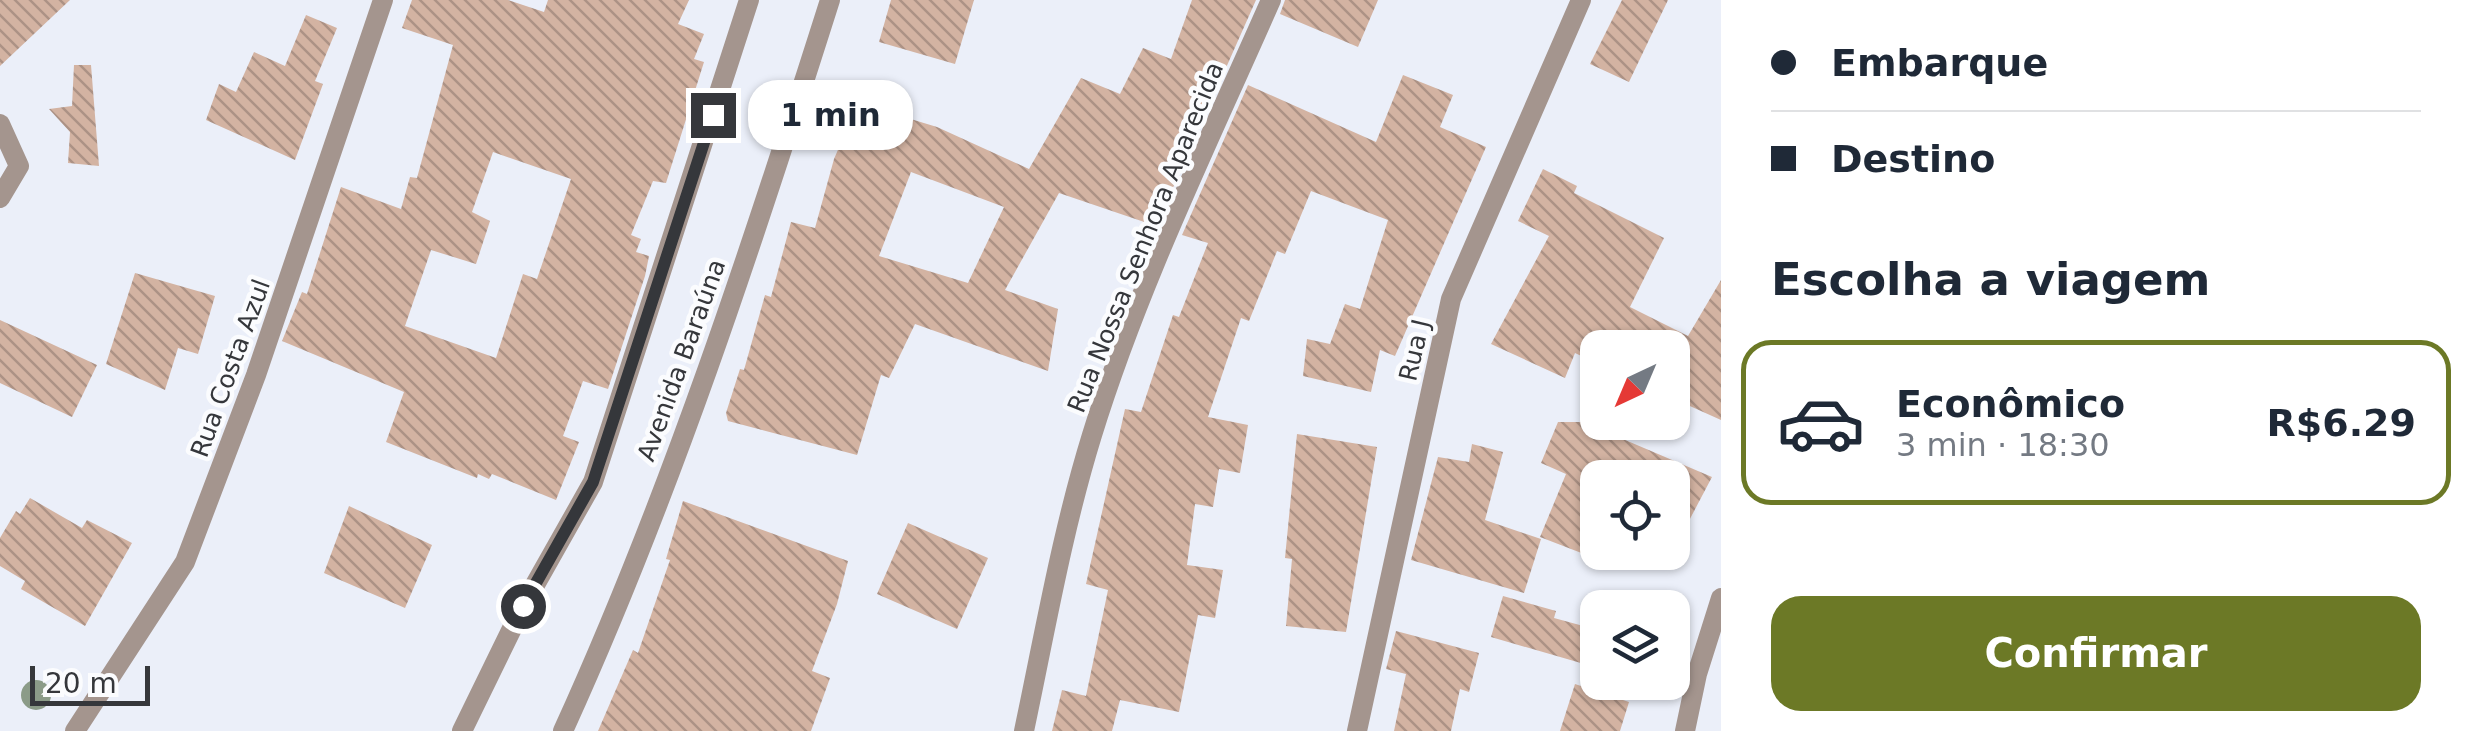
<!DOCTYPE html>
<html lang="pt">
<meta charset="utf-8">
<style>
:root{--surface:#fff;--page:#f2f2f3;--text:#1f2937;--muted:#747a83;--line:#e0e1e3;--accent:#6c7926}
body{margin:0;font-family:"DejaVu Sans",sans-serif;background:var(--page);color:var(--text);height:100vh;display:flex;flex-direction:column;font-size:38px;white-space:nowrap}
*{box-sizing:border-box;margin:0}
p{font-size:32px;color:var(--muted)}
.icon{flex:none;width:55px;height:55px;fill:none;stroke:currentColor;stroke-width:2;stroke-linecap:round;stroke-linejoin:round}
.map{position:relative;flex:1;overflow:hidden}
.details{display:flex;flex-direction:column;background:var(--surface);width:750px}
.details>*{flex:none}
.banner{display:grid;align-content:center;height:220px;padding:0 50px;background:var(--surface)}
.needle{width:65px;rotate:224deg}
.fabs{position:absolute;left:1580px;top:330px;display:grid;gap:20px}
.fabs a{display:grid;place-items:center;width:110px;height:110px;border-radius:20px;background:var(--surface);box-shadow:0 2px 8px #0004;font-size:50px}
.scale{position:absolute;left:30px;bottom:25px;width:120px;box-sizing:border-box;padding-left:10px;border:5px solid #35373b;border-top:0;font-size:28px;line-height:35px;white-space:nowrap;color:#35373b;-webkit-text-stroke:8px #fbfcfe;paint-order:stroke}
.end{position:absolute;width:45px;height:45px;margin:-22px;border:12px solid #35373b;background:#fff;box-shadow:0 0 0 5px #fff}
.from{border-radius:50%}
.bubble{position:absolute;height:70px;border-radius:30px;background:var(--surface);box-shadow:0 2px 8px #0004;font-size:32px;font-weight:700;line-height:70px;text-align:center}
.banner b{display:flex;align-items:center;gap:35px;height:95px;font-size:38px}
.banner b+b{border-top:2px solid var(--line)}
.banner i{width:25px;height:25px;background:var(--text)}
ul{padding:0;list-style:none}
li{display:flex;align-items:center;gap:30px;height:165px;margin:0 20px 15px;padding:0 30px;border:5px solid var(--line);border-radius:30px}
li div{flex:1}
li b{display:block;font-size:38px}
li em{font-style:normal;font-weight:700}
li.current{border-color:var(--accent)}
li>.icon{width:90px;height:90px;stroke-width:1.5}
h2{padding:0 50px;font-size:45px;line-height:120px}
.button{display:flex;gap:20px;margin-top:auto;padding:20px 50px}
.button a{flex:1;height:115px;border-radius:30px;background:var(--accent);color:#fff;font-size:40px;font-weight:700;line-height:115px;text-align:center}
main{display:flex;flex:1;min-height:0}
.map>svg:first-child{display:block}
</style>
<main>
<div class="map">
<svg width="1721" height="731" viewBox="0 0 1721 731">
<defs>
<pattern id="building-back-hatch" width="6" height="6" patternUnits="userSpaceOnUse" patternTransform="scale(2.5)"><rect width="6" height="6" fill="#d3b3a2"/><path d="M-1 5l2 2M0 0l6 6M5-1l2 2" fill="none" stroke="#ac9285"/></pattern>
</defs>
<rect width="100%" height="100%" fill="#ebeff9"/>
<path fill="url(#building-back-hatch)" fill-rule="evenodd" d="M0,0H70L0,66Z
M412,0H508L544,12L548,0H689L678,24L704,34L694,59L704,62L666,183L653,181L631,235L641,239L636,252L649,256L645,276L608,389L583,381L563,436L579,442L556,500L492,474L489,479L478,474L477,478L386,442L404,392L282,341L302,292L307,294L341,187L401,209L410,177L417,178L453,45L402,28ZM493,152L571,179L537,279L523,274L496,358L405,326L431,250L476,264L490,221L472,212Z
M891,0H974L955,64L879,42Z
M1192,0H1256L1156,226L1059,193L1005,290L1058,309L1048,371L915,324L889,378L881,375L857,455L728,421L726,413L740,369L744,370L765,295L771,297L791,222L815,228L834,159L858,103L937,127L1029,169L1081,78L1120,94L1143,48L1171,59ZM911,172L1004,207L968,283L879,256Z
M1285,0H1378L1358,47L1280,14Z
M1622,0H1668L1629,82L1590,64Z
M306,15L337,28L315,81L323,84L295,160L206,120L219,84L236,92L254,52L285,66Z
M74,65H91L99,166L68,163L70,132L49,109L72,106Z
M1403,75L1453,95L1440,127L1486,147L1395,356L1380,350L1371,392L1303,376L1307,339L1330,344L1345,304L1360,309L1388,220L1311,191L1285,254L1277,251L1249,321L1241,318L1208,417L1248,425L1240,473L1219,469L1213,507L1195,504L1187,565L1223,570L1215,618L1198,615L1179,712L1120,700L1112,731H1052L1062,690L1086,696L1108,590L1086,584L1125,409L1141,412L1173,315L1179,317L1208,243L1182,235L1248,85L1376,142Z
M1543,169L1577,186L1574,193L1664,238L1630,307L1688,336L1721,280V420L1672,398V348H1598L1596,363L1575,353L1565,378L1491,344L1549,236L1518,221Z
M135,273L215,296L198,354L178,348L165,390L106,364Z
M0,320L97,365L72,417L0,383Z
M1558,422H1583L1712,477L1672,553V478H1598V549L1587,544L1584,554L1540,537L1566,474L1541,463Z
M1297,434L1377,447L1346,632L1286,626L1292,559L1285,558Z
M1472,444L1503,452L1485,520L1541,539L1524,593L1411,560L1438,457L1469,462Z
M30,498L82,528L87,520L132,543L85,626L21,589L25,581L0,566V538L16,511L20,514Z
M683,501L848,561L837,604L812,671L830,678L811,731H598L633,650L638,653L670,560L666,559Z
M349,506L432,545L405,608L324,573Z
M908,523L988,558L957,629L877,594Z
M1503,596L1556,611L1554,618L1598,630V668L1491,637Z
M1396,631L1479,653L1469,692L1460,689L1451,731H1394L1406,674L1386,669Z
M1575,684L1629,702L1620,731H1560Z"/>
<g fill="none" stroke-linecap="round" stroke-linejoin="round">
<path stroke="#a4958e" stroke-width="20" d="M0,124L19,166L0,198
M75,731L185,562L256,375L383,0
M462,731L523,606L593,482L749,0
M563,731C670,496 752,246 830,0
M1024,731C1045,632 1062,532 1092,435C1138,286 1208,143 1271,0
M1357,731L1451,299L1581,0
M1685,731L1697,674L1721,598"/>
</g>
<circle fill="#8b9b88" cx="36" cy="695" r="15"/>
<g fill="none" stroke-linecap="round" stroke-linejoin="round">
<path stroke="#35373b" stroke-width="12" d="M523,606L593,482L713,115"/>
</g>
<g text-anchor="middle" stroke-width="9" stroke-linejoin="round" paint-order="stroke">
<g font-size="25" fill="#35373b" stroke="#fbfcfe">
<text transform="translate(1145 237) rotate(-68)" y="9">Rua Nossa Senhora Aparecida</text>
<text transform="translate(1414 350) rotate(-77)" y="9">Rua J</text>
<text transform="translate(681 360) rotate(-70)" y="9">Avenida Baraúna</text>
<text transform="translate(230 368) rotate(-70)" y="9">Rua Costa Azul</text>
</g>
</g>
</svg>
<div class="fabs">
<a><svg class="needle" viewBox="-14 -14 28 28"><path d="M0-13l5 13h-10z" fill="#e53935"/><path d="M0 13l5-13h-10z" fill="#747a83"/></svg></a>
<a><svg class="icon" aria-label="locate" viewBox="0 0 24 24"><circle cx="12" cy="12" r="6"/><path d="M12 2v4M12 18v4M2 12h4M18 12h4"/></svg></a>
<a><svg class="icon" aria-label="layers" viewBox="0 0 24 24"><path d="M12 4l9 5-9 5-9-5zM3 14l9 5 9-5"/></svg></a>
</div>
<div class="scale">20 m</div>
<i class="end from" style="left:523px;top:606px"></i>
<i class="end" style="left:713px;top:115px"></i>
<div class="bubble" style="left:748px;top:80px;width:165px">1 min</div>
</div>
<section class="details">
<div class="banner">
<b><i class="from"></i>Embarque</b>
<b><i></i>Destino</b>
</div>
<h2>Escolha a viagem</h2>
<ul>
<li class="current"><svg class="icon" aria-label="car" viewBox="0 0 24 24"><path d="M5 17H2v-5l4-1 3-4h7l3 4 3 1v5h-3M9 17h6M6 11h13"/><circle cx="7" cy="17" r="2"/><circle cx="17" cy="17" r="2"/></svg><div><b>Econômico</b><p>3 min · 18:30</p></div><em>R$6.29</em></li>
</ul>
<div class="button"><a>Confirmar</a></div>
</section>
</main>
